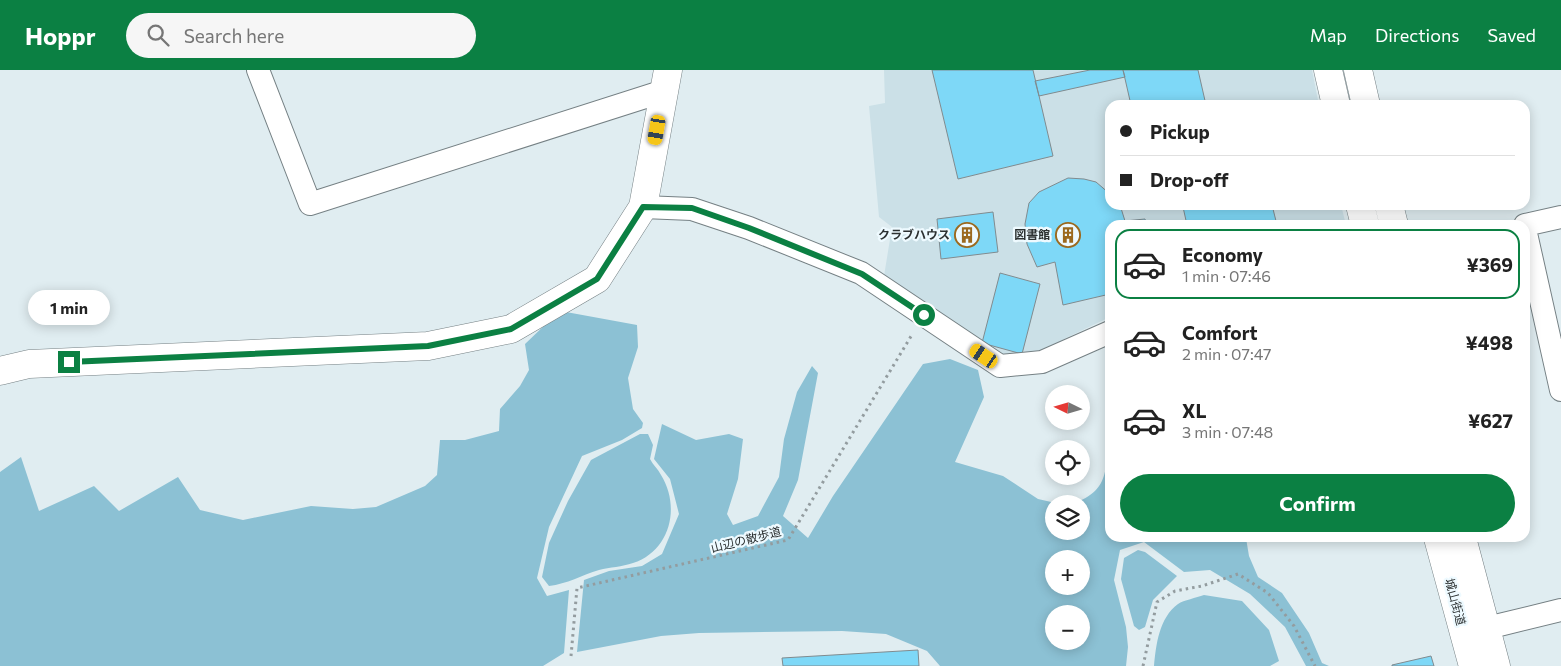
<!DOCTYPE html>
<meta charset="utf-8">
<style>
:root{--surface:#fff;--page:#f6f6f6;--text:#222;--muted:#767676;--line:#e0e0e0;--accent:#0b8043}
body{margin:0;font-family:Commissioner,"Noto Sans JP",sans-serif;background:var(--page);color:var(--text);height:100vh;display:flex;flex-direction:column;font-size:19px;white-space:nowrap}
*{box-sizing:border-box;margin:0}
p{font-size:16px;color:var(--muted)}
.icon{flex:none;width:28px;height:28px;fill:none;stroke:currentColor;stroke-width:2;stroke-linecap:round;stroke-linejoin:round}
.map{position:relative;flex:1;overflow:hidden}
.side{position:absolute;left:1105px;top:150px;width:425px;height:322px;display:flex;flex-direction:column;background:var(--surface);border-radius:15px;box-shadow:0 2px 12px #0003}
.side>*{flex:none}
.hud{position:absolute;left:1105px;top:30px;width:425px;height:110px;border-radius:15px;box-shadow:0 2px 12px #0003;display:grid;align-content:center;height:110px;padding:0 15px;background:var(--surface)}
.needle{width:32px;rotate:275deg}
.controls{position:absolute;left:1045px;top:315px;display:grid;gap:10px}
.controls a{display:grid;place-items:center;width:45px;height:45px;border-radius:50%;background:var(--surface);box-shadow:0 2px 12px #0003;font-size:25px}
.end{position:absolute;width:22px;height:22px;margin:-11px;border:6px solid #0b8043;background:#fff;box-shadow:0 0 0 2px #fff}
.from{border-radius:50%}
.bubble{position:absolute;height:35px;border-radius:18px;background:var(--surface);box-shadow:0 2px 12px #0003;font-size:16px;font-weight:700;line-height:35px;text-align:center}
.car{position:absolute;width:15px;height:30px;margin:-15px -8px;border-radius:6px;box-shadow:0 0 4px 1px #0007;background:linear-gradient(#f5c518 24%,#345 0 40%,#f5c518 0 76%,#345 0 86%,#f5c518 0)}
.hud b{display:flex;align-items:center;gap:18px;height:48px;font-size:19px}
.hud b+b{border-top:1px solid var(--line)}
.hud i{width:12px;height:12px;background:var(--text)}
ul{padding:9px 0 0;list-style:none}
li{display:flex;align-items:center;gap:15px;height:70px;margin:0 10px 8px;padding:0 5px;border:2px solid transparent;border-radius:15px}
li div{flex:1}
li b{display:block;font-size:19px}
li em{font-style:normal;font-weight:700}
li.selected{border-color:var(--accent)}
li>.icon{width:45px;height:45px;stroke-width:1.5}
.cta{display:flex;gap:10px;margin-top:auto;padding:10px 15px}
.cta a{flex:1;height:58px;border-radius:30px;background:var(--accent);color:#fff;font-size:20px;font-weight:700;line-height:58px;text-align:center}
header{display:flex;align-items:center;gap:30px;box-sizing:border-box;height:70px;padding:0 25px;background:var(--accent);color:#fff}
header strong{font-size:24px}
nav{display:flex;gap:28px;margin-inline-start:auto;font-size:18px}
.search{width:350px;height:45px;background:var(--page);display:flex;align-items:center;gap:12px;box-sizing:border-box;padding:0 18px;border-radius:28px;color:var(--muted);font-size:19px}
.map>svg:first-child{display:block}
</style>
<header>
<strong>Hoppr</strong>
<div class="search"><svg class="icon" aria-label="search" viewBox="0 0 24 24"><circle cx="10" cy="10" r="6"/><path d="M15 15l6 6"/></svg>Search here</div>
<nav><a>Map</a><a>Directions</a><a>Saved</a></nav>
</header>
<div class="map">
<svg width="1561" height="596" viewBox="0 0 1561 596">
<rect width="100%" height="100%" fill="#e0edf1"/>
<path fill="#cbe0e7" d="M884,0H1312L1319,35H1110V135H1341L1346,155H1110V247L1066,268L1034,290L1010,288L959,265L884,206L892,157L879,147L869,36L885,33Z"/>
<path fill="#8cc1d4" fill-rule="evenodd" d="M566,242L637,255L638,277L628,308L633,339L643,353L642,358L622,370L582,386L549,457L537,508L547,526L569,520L564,583L543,596H0V402L21,387L39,441L94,416L119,441L178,407L200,440L243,450L311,436L353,439L376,437L425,416L437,405L440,370H465L499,361L500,339L520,316L529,300L525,274L547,253Z
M950,289L978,300L984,327L955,392L1003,406L1038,429L1060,434H1054V461H1081V434H1072C1115,419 1103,394 1110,359V468H1246L1249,486L1258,507L1282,523L1309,563L1322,593L1329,596H1306L1285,557L1250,524L1210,500L1184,502L1144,472L1120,480L1114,510L1126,557L1128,577L1126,596H940L927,581L886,564L842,561L699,563L661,566L577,582L584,510L609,501L642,496L662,484L679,444L670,409L654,389L662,354L696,370L729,364L743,369L738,409L727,444L733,455L758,446L779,407L784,369L797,322L812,296L818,303L798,410L783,446L808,468L833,426L923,294ZM1054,489H1081V516H1054ZM1054,544H1081V571H1054Z
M640,364H648L653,375L650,389C653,395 658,399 661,405C681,437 670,481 633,493C622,497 610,497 599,500C582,505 567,514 549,516L542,507L549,473L568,431L591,390Z
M1138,480L1145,482L1177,506L1153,530L1145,557L1139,560L1134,556L1121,509L1124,488Z
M1204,525L1242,531L1269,560L1279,591L1270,596H1154C1156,575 1159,548 1178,534C1184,530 1196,528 1204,525Z"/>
<path fill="#7ed8f7" stroke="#808b8f" d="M932,0H1033L1053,86L958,109Z
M1090,0H1123L1125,7L1039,26L1035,11Z
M1123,0H1198L1206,35H1131Z
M1068,108L1084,109L1096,112L1110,124V135H1120L1125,151L1145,149L1147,155H1110V224L1063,235L1055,192L1037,197L1027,174L1025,154L1029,133L1039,122Z
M1192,135H1272L1277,155H1187L1183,137Z
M993,142L998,182L941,189L937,149Z
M1000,203L1040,214L1022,284L982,273Z
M918,580L919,596H783L782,588Z
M1431,586L1434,596H1392V595Z"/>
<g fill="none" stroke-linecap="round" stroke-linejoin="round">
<defs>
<path id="minor" d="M258,0L310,134L664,21
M643,137L692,139L749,158L861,203L1000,296L1042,292L1110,262
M1525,155L1561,147
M1525,159L1561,320
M1487,558L1561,540"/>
<path id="tertiary" d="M1328,0L1336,35
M1358,0L1366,35
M1360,135L1365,155
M1389,135L1394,155
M0,301L29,294L428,276L511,259L597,209L643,137L668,0
M1438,468L1473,596
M1462,468L1496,596"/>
</defs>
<use href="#minor" stroke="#758084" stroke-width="24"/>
<use href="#tertiary" stroke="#758084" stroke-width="29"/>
<path stroke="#939c9f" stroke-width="3" stroke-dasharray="2.5 4" stroke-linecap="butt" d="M571,586L577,518L788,470L913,263
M1143,596L1157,532L1175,521L1202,516L1238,504L1268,523L1294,556L1315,596"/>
<use href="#minor" stroke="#fff" stroke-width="22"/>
<use href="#tertiary" stroke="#fff" stroke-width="28"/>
</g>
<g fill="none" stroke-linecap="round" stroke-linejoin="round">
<path stroke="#0b8043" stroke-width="6" d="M69,292L428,276L511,259L597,209L643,137L692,138L749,158L862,204L924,245"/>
</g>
<defs>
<symbol id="building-ring" viewBox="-11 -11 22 22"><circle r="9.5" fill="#eefaff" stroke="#9b691e" stroke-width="1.5"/><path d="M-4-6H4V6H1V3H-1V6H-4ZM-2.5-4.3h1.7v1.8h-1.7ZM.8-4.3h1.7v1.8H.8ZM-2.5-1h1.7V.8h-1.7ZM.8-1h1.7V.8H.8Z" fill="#9b691e"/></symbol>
</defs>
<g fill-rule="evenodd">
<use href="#building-ring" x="953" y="151" width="28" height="28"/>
<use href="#building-ring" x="1054" y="151" width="28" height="28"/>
</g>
<g text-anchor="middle" stroke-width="4.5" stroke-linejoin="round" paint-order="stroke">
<g font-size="12" font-weight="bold" fill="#2c3132" stroke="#eefaff" text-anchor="end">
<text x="950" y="169">クラブハウス</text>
<text x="1050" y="169">図書館</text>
</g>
<g font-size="12" fill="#2c3132" stroke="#eefaff">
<text transform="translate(746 470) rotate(-14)" y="4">山辺の散歩道</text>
<text transform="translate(1455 532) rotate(75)" y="4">城山街道</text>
</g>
</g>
</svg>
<div class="controls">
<a><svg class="needle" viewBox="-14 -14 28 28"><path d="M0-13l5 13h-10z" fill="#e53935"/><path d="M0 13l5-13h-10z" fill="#767676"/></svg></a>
<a><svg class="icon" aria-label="locate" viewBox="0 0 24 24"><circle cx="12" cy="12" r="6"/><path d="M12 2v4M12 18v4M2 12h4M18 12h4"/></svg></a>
<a><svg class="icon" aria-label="layers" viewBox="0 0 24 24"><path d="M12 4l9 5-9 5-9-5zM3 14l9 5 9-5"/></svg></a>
<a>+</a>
<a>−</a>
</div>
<i class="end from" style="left:924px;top:245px"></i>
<i class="end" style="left:69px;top:292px"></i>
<div class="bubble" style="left:28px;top:220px;width:82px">1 min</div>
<i class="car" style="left:657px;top:60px;rotate:190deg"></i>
<i class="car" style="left:984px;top:286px;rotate:304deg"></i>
<div class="hud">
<b><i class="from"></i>Pickup</b>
<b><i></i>Drop-off</b>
</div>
<section class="side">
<ul>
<li class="selected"><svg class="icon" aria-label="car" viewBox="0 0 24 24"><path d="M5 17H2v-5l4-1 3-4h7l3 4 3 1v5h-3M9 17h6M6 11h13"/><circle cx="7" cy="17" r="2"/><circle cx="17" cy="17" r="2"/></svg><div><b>Economy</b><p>1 min · 07:46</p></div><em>¥369</em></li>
<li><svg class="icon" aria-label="car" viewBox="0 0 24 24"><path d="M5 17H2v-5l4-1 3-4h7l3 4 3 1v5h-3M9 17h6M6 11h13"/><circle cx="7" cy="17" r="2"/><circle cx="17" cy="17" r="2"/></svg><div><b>Comfort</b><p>2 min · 07:47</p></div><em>¥498</em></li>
<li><svg class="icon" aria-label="car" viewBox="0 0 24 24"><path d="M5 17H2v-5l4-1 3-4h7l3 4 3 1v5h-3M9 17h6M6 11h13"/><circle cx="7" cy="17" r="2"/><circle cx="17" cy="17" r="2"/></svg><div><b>XL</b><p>3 min · 07:48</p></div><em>¥627</em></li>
</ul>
<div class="cta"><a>Confirm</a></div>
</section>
</div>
